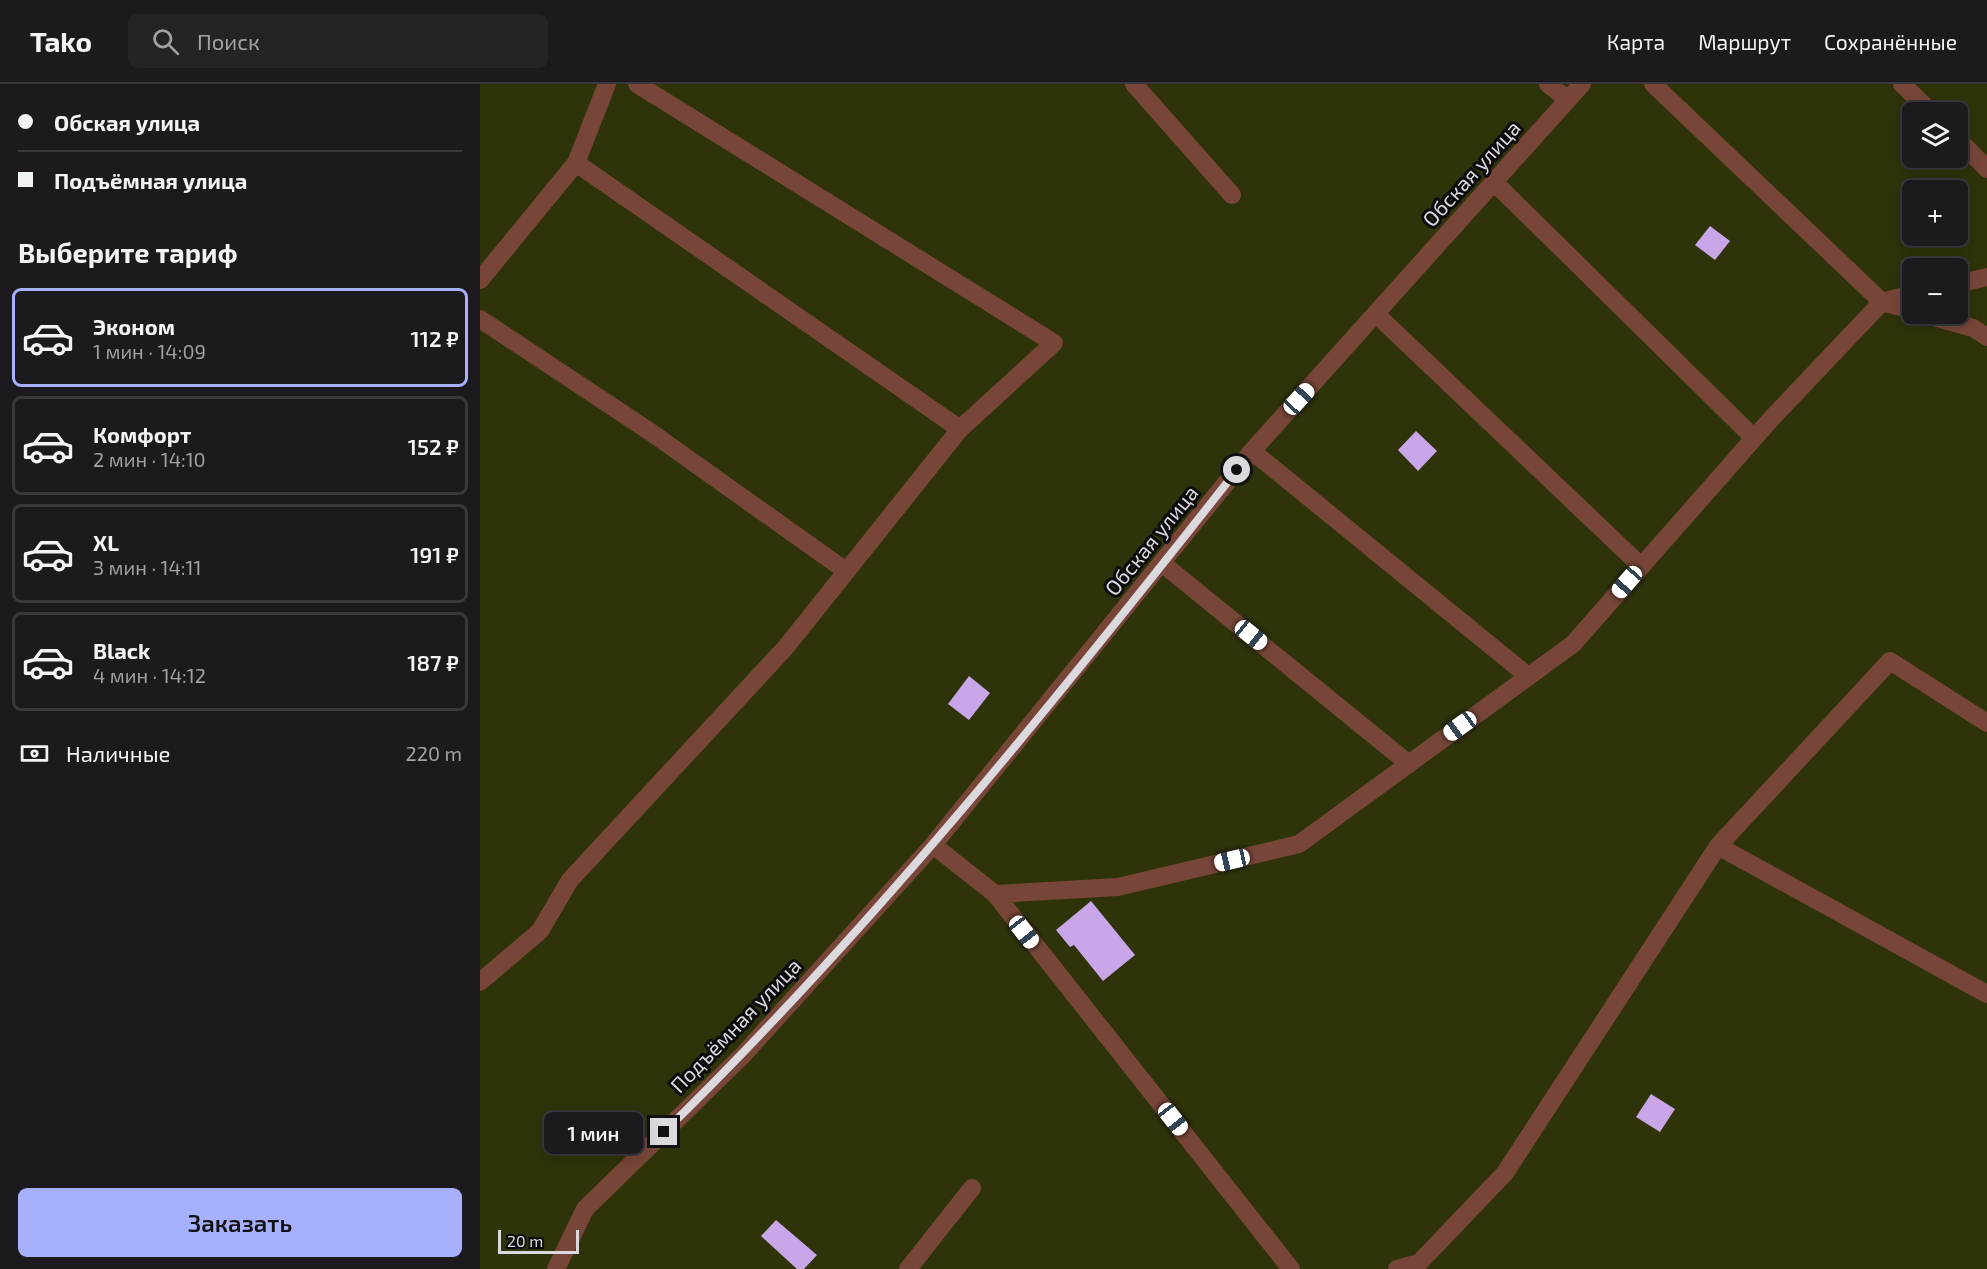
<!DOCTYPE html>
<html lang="ru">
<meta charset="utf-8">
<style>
:root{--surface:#1c1a1e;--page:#252327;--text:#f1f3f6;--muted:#a0a1a4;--line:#3a383c;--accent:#a7b0fc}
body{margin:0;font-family:"Exo 2",sans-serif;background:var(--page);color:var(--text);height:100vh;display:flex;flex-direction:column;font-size:22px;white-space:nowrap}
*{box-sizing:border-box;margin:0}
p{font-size:20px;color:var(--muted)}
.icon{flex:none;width:33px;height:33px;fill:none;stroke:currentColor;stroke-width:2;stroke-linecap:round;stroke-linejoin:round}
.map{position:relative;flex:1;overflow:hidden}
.drawer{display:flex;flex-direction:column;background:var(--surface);width:480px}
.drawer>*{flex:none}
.hud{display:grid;align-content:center;height:132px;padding:0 18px;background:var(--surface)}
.controls{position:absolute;left:1422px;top:18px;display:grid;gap:12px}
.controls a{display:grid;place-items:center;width:66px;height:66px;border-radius:9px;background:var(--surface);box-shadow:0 3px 15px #0003,0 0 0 2px var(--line);font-size:30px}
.scale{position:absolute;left:18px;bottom:15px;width:81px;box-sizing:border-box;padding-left:6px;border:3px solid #dcd9de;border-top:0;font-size:16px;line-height:21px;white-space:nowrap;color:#dcd9de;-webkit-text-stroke:4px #0d0c0f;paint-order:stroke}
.end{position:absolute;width:27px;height:27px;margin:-14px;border:8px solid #dcd9de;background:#111;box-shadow:0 0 0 3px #111}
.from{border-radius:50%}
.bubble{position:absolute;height:42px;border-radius:9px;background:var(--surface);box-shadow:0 3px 15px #0003,0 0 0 2px var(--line);font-size:20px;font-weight:600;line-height:42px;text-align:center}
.car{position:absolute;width:18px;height:36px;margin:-18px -9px;border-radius:8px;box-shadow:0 0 4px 2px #0007;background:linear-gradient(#fff 24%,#345 0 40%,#fff 0 76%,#345 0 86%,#fff 0)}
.hud b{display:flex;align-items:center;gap:21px;height:57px;font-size:22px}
.hud b+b{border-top:2px solid var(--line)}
.hud i{width:15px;height:15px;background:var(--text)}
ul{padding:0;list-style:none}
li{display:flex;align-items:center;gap:18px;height:99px;margin:0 12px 9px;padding:0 6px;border:3px solid var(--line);border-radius:9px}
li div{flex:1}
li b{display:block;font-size:22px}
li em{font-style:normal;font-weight:600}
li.on{border-color:var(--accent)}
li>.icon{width:54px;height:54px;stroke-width:1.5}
h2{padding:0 18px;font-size:27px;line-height:72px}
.pay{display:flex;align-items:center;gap:15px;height:66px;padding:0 18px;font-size:22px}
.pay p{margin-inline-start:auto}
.action{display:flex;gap:12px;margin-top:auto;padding:12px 18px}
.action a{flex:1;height:69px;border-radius:9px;background:var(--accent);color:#111;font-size:24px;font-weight:600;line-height:69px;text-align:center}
header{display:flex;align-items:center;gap:36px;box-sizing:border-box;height:84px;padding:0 30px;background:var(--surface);border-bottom:2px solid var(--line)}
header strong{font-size:28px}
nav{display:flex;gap:33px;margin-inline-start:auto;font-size:21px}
.search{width:420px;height:54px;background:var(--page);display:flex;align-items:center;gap:15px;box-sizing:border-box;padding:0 21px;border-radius:9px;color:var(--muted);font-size:22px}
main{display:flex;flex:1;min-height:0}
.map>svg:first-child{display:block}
</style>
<header>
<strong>Tako</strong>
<div class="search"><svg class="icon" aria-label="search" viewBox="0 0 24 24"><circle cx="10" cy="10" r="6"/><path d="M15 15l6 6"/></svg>Поиск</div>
<nav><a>Карта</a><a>Маршрут</a><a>Сохранённые</a></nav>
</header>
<main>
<section class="drawer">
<div class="hud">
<b><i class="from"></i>Обская улица</b>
<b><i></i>Подъёмная улица</b>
</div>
<h2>Выберите тариф</h2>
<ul>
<li class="on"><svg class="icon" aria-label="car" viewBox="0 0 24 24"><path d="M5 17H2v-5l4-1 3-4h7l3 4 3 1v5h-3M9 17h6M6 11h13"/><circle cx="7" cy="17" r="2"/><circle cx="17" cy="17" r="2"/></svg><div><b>Эконом</b><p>1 мин · 14:09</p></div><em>112 ₽</em></li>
<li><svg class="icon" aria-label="car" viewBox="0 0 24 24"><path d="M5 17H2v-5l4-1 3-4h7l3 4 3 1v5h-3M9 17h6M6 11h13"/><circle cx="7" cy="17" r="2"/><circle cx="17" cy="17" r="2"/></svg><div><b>Комфорт</b><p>2 мин · 14:10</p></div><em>152 ₽</em></li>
<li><svg class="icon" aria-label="car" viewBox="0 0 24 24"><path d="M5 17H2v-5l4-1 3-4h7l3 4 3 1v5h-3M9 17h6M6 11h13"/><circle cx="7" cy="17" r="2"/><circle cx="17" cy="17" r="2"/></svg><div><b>XL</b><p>3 мин · 14:11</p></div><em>191 ₽</em></li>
<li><svg class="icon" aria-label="car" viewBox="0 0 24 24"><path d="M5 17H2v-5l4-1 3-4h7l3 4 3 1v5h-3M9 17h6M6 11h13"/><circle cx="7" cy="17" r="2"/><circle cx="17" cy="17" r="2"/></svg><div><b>Black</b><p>4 мин · 14:12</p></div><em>187 ₽</em></li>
</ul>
<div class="pay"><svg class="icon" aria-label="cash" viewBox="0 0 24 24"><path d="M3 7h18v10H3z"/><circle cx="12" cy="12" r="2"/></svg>Наличные<p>220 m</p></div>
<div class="action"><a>Заказать</a></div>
</section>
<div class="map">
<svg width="1507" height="1185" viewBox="0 0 1507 1185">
<rect width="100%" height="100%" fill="#252228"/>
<path fill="#2f330a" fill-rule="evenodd" d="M0,0H1507V1185H0ZM1432,28H1478V74H1432ZM1432,106H1478V152H1432ZM1432,184H1478V230H1432Z"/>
<path fill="#c8a6e8" d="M1230,142L1250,157L1235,176L1215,161Z
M936,347L957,367L938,387L918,366Z
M489,592L510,609L489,636L468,620Z
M611,817L655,871L623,897L594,861L590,863L576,846Z
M1171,1010L1195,1025L1180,1048L1156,1033Z
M296,1136L337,1171L324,1185H317L281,1152Z"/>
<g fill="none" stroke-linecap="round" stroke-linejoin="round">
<path stroke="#774638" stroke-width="18" d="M654,0L752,111
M1068,0L1088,16
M1173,0L1402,218L1432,226
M1422,0L1451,28
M1478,55L1507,85
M96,79L480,345
M1015,99L1274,354
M0,196L96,79L127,0
M1478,200L1507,193
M896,230L1161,482
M1443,230L1493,244L1507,253
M0,235L172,349L366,487
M772,367L1048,592
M683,480L929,680
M453,761L515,810L811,1185
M1238,762L1507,910
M515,810L638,803L819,760L1093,560L1291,335L1402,218L1432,210
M0,898L60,847L90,796L306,563L480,345L574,259L157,0
M76,1185L105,1125L263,971L453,761L772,367L1102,0
M428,1185L492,1104
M917,1185L939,1179L1025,1089L1238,762L1410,577L1507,639"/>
</g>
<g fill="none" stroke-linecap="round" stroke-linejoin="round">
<path stroke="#dcd9de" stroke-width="8" d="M184,1048C393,844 577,615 757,386"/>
</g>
<g text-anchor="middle" stroke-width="6" stroke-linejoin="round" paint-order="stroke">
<g font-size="21" fill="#dcd9de" stroke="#0d0c0f">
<text transform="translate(992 90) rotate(-48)" y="7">Обская улица</text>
<text transform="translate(672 457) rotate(-51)" y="7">Обская улица</text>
<text transform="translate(256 942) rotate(-46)" y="7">Подъёмная улица</text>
</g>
</g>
</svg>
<div class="controls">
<a><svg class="icon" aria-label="layers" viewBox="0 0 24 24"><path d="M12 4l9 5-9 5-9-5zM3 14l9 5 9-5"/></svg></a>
<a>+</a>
<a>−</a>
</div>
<div class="scale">20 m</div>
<i class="end from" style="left:757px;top:386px"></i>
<i class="end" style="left:184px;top:1048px"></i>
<div class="bubble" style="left:64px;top:1028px;width:99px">1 мин</div>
<i class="car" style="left:819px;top:315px;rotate:43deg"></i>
<i class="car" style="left:1147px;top:498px;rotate:221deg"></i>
<i class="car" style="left:771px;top:551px;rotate:129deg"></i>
<i class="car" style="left:980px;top:642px;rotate:234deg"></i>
<i class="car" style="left:752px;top:776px;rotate:257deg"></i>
<i class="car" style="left:544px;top:848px;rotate:142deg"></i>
<i class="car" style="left:693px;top:1035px;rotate:142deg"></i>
</div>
</main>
